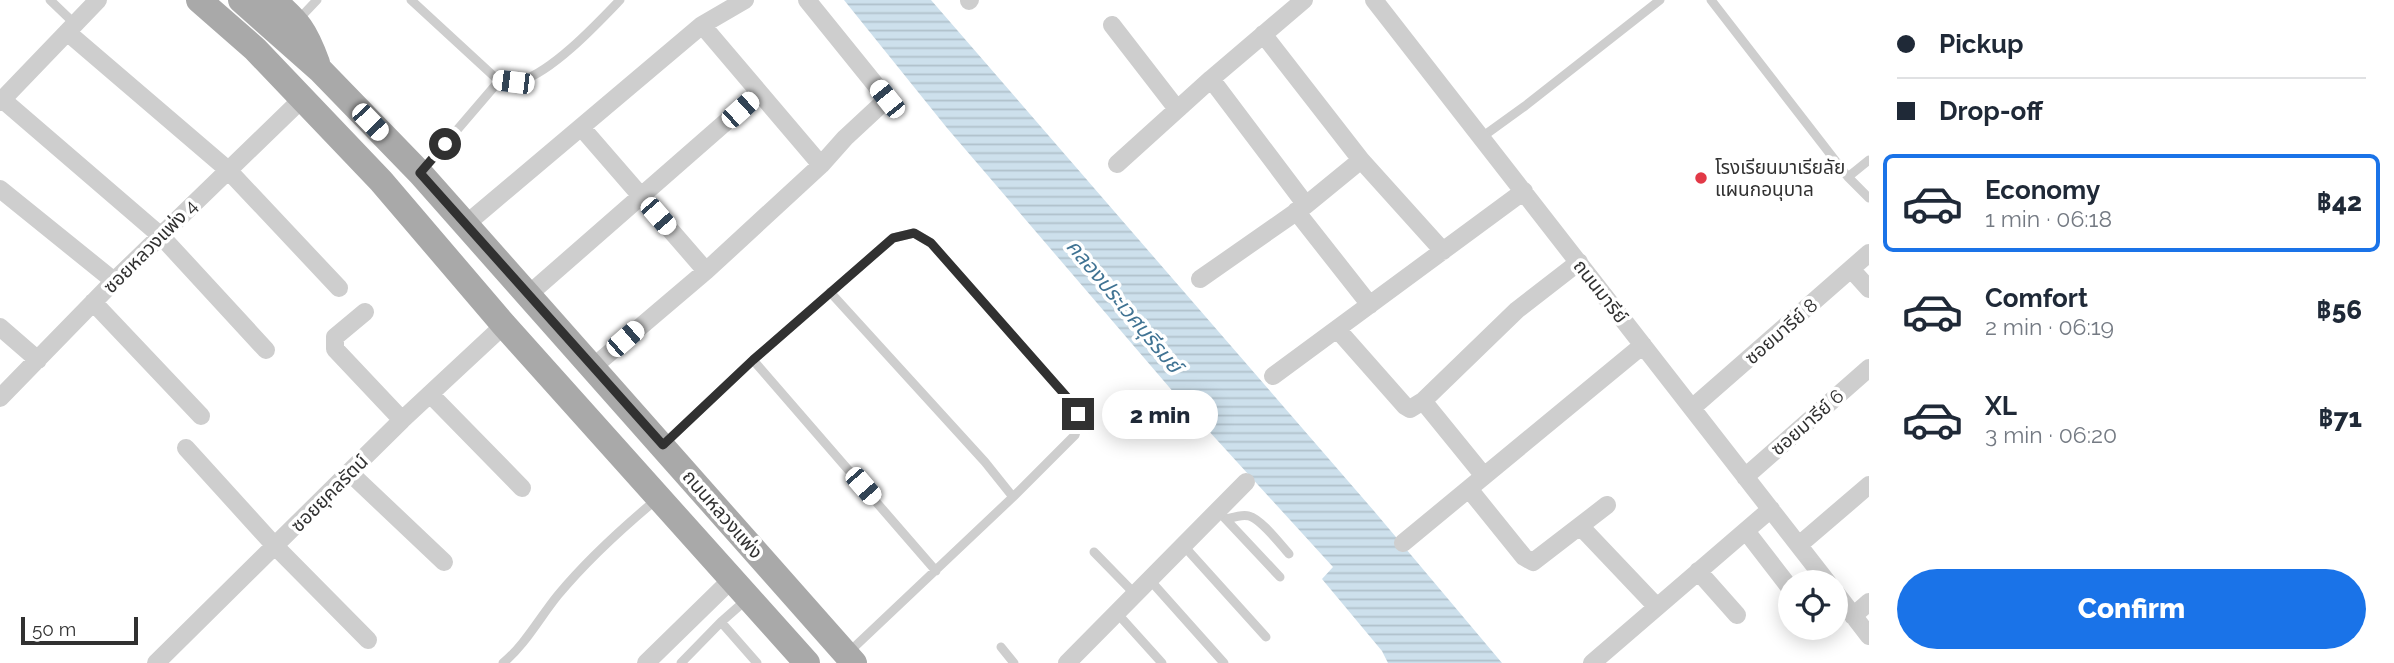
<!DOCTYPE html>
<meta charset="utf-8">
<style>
:root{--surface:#fff;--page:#f6f6f7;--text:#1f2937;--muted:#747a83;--line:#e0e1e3;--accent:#1a73e8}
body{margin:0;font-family:Raleway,"Noto Sans Thai",sans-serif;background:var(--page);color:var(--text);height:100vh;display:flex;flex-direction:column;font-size:26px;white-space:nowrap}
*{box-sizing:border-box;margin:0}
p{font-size:23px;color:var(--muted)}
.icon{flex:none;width:38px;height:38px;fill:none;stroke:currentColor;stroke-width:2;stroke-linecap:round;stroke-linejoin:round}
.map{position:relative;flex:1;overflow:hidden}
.side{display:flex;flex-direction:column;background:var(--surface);width:525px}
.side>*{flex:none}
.hud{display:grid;align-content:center;height:154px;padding:0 28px;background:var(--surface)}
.controls{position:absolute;left:1778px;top:570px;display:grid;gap:14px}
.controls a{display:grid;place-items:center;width:70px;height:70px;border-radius:50%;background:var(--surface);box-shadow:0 4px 18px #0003;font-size:35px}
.scale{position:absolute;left:21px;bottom:18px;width:117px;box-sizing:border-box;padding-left:7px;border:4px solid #313131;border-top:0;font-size:19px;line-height:24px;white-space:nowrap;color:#313131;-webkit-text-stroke:5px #fff;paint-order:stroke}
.end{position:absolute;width:32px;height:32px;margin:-16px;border:9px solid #313131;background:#fff;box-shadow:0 0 0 4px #fff}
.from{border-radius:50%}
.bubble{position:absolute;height:49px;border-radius:24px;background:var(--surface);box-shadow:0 4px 18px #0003;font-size:23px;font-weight:800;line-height:49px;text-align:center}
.car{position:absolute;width:21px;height:42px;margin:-21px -10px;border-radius:9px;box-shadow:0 0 5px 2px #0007;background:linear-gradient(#fff 24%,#345 0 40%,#fff 0 76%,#345 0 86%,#fff 0)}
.hud b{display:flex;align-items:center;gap:24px;height:66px;font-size:26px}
.hud b+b{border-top:2px solid var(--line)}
.hud i{width:18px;height:18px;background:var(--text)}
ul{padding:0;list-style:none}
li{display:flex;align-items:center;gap:21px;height:98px;margin:0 14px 10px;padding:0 14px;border:4px solid transparent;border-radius:10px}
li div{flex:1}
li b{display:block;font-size:26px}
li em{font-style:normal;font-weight:800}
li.selected{border-color:var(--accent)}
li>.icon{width:63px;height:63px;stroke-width:1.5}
.primary-button{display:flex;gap:14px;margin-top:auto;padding:14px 28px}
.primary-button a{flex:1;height:80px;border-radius:42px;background:var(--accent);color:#fff;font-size:28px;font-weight:800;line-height:80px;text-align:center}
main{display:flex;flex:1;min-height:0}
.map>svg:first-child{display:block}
</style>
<main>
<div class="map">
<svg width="1869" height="663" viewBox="0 0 1869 663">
<defs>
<pattern id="water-rules" width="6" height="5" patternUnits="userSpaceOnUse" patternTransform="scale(1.75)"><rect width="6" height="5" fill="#cde0ec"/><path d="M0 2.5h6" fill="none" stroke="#b0c1cb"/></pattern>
</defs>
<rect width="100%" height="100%" fill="#fff"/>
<path fill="url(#water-rules)" d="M844,0H931L1374,511L1502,663H1388L1382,651L1322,579L1333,567L1175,394L947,128Z"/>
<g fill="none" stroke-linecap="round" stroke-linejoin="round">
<path stroke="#cecece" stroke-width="9" d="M50,0L75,24
M411,0L499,81L421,172
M1711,0L1848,177L1869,198
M298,20L317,0
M499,81C507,82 514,83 521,81C554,70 596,25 620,0
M1482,137L1525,106L1660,0
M1848,177L1869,160
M830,292L985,462L1013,497L848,653
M753,360L936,571
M664,444L753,360L893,238L914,233L931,243L1073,404C1079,416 1079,423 1075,435L1013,497
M1218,511L1280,577
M1227,519C1234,517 1242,514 1249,516C1261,519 1280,544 1289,554
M1183,545L1266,637
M1094,552L1134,593
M1149,579L1224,663
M1116,612L1162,663
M721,622L757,663
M1001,647L1014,663
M503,663C525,645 540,617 558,595C588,559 621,529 657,499
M681,663L721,622L746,600"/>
<path stroke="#cecece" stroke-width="18" d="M1374,0L1828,583
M969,1L970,0
M702,25L821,165
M1112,25L1177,109
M67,32L227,169L339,288
M1263,34L1361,160L1443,251
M1211,79L1306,205
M3,100L161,236L266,350
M0,102L98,0
M581,127L706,271
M1117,164L1211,79L1304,0
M0,189L114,281
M1296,211L1370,305
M465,225L702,25L745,0
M1851,269L1869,289
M1200,279L1306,205L1361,160
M528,295L759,93
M93,302L201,416
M365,312L335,337V349L402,420
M0,327L38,360
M1337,329L1405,406L1410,409L1423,401L1517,310L1579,262
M593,367L706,271L821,165L845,138L887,99L807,0
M1273,376L1524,191
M430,394L522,488
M0,398L114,281L303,98
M1423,401L1484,476
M1692,408L1869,253
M186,448L275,546L368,640
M350,473L444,562
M1745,477L1869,368
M1469,489L1524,557L1533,562L1607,505
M1581,527L1657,607
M1746,531L1790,588
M1403,543L1643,345
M1799,545L1869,485
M1698,571L1737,615
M1836,593L1869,636
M1853,616L1869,602
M156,663L402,420L504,325
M646,663L732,579
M1067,663L1246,482
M1592,663L1771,509"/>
<path stroke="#a9a9a9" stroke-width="26" d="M199,0L255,49L381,181L504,325L807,663
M241,0L320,70L420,173L854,663
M273,0C299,23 305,30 317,63"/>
</g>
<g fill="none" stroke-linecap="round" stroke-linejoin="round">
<path stroke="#313131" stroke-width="9" d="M445,144L420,173L663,445L753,360L893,238L914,233L931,243L1073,404L1078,414"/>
</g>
<circle fill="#e23947" stroke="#fff" stroke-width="2.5" cx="1701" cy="178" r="7"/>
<g text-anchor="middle" stroke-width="7" stroke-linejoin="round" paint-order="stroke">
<g font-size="19" fill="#313131" stroke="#fff" text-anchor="start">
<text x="1715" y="174">โรงเรียนมาเรียลัย<tspan x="1715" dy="22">แผนกอนุบาล</tspan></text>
</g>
<g font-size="19" fill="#313131" stroke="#fff">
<text transform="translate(150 246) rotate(-45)" y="7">ซอยหลวงแพ่ง 4</text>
<text transform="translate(1601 291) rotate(52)" y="7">ถนนมารีย์</text>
<text transform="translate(1781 331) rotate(-41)" y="7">ซอยมารีย์ 8</text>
<text transform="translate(1807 422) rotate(-41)" y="7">ซอยมารีย์ 6</text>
<text transform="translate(329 493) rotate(-45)" y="7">ซอยยุคลรัตน์</text>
<text transform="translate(723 514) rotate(49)" y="7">ถนนหลวงแพ่ง</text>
</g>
<g font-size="21" font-style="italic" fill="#407393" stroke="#fff">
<text transform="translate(1124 306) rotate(50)" y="7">คลองประเวศบุรีรมย์</text>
</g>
</g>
</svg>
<div class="controls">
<a><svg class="icon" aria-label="locate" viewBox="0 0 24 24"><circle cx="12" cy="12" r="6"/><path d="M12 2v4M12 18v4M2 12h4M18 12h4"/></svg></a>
</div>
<div class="scale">50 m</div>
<i class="end from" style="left:445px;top:144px"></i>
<i class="end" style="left:1078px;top:414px"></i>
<div class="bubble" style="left:1102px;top:390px;width:116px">2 min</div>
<i class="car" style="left:513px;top:82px;rotate:277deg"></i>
<i class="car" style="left:887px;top:99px;rotate:321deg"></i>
<i class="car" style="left:740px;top:110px;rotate:48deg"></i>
<i class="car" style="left:370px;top:122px;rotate:136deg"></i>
<i class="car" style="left:658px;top:216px;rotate:139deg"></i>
<i class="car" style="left:625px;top:339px;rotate:49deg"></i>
<i class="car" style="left:863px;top:486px;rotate:139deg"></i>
</div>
<section class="side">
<div class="hud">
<b><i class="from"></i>Pickup</b>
<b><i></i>Drop-off</b>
</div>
<ul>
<li class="selected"><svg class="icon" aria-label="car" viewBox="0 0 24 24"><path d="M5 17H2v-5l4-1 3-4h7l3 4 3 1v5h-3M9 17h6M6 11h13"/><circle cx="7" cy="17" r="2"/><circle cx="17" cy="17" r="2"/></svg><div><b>Economy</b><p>1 min · 06:18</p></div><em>฿42</em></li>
<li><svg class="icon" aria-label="car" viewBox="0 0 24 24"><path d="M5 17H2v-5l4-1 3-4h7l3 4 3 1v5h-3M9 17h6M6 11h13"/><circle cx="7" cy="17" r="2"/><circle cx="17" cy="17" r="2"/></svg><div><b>Comfort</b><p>2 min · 06:19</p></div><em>฿56</em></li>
<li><svg class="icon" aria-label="car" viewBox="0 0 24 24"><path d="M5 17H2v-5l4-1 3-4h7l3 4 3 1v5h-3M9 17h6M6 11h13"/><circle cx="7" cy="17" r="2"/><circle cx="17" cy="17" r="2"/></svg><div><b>XL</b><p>3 min · 06:20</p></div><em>฿71</em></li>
</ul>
<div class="primary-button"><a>Confirm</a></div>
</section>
</main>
